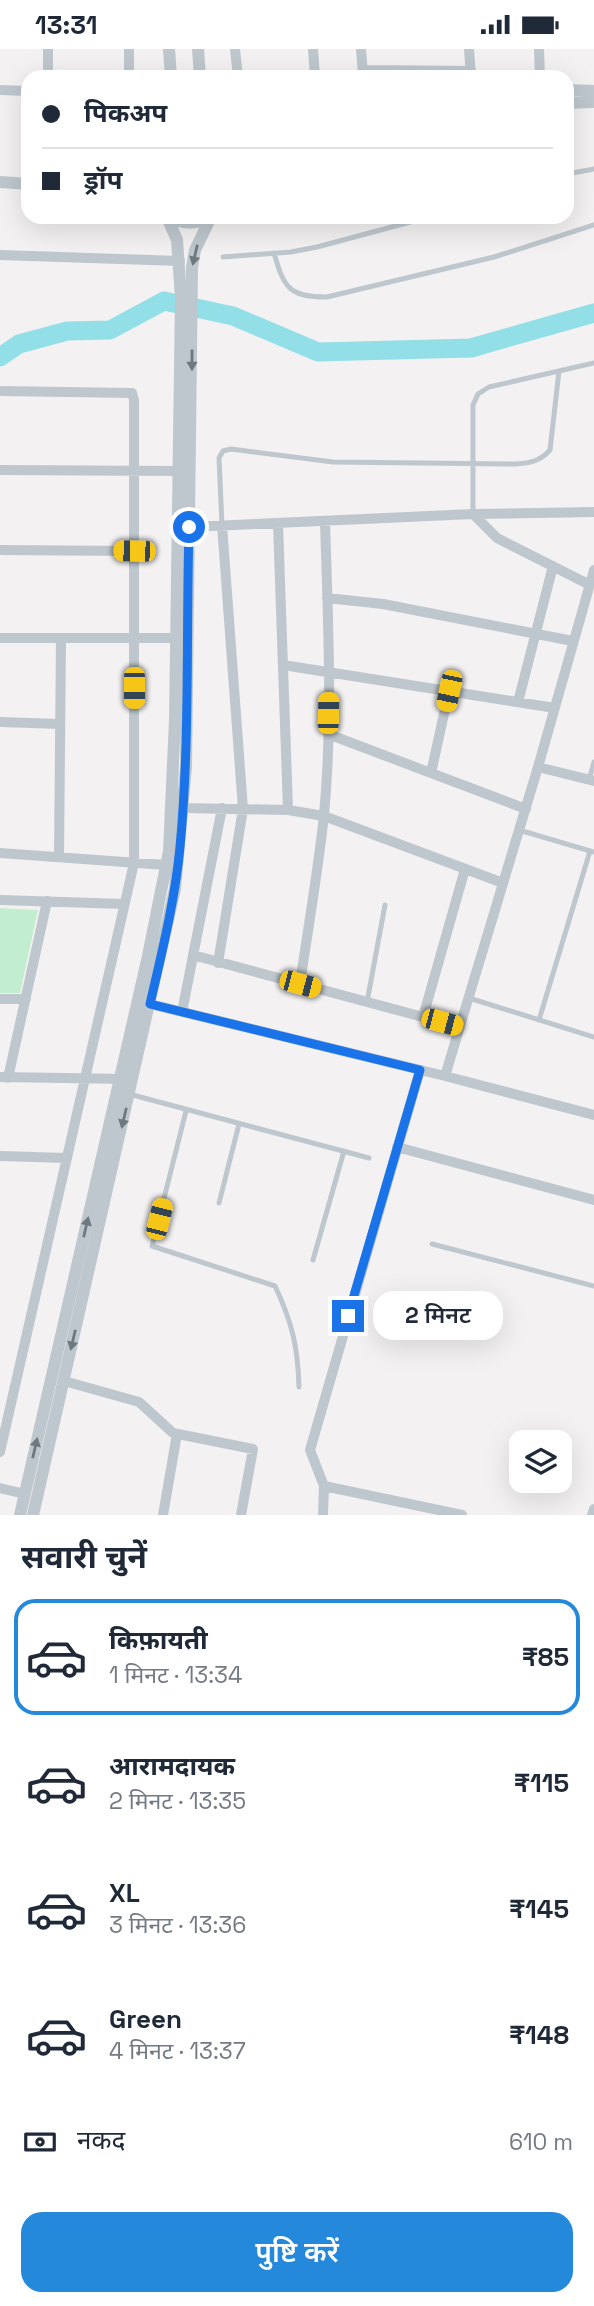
<!DOCTYPE html>
<html lang="hi">
<meta charset="utf-8">
<style>
:root{--surface:#fff;--page:#f2f2f3;--text:#1f2937;--muted:#747a83;--line:#e0e1e3;--accent:#2488db}
body{margin:0;font-family:"Space Grotesk","Noto Sans Devanagari",sans-serif;background:var(--page);color:var(--text);height:100vh;display:flex;flex-direction:column;font-size:26px;white-space:nowrap}
*{box-sizing:border-box;margin:0}
p{font-size:23px;color:var(--muted)}
.icon{flex:none;width:38px;height:38px;fill:none;stroke:currentColor;stroke-width:2;stroke-linecap:round;stroke-linejoin:round}
.map{position:relative;height:1466px;overflow:hidden}
.side{display:flex;flex-direction:column;background:var(--surface);flex:1}
.side>*{flex:none}
.guide{position:absolute;left:21px;top:21px;width:553px;height:154px;border-radius:21px;box-shadow:0 7px 28px #0002;display:grid;align-content:center;height:154px;padding:0 21px;background:var(--surface)}
.buttons{position:absolute;left:509px;top:1381px;display:grid;gap:14px}
.buttons a{display:grid;place-items:center;width:63px;height:63px;border-radius:14px;background:var(--surface);box-shadow:0 7px 28px #0002;font-size:35px}
.end{position:absolute;width:32px;height:32px;margin:-16px;border:9px solid #1a73e8;background:#fff;box-shadow:0 0 0 4px #fff}
.from{border-radius:50%}
.bubble{position:absolute;height:49px;border-radius:21px;background:var(--surface);box-shadow:0 7px 28px #0002;font-size:23px;font-weight:600;line-height:49px;text-align:center}
.car{position:absolute;width:21px;height:42px;margin:-21px -10px;border-radius:9px;box-shadow:0 0 5px 2px #0007;background:linear-gradient(#f5c518 24%,#345 0 40%,#f5c518 0 76%,#345 0 86%,#f5c518 0)}
.guide b{display:flex;align-items:center;gap:24px;height:66px;font-size:26px}
.guide b+b{border-top:2px solid var(--line)}
.guide i{width:18px;height:18px;background:var(--text)}
ul{padding:0;list-style:none}
li{display:flex;align-items:center;gap:21px;height:116px;margin:0 14px 10px;padding:0 7px;border:4px solid transparent;border-radius:21px}
li div{flex:1}
li b{display:block;font-size:26px}
li em{font-style:normal;font-weight:600}
li.active{border-color:var(--accent)}
li>.icon{width:63px;height:63px;stroke-width:1.5}
h2{padding:0 21px;font-size:32px;line-height:84px}
.pay{display:flex;align-items:center;gap:18px;height:77px;padding:0 21px;font-size:26px}
.pay p{margin-inline-start:auto}
.cta{display:flex;gap:14px;margin-top:auto;padding:14px 21px}
.cta a{flex:1;height:80px;border-radius:21px;background:var(--accent);color:#fff;font-size:28px;font-weight:600;line-height:80px;text-align:center}
.status{display:flex;justify-content:space-between;align-items:center;height:49px;padding:0 35px;background:var(--surface);direction:ltr}
.status svg{height:19px;fill:currentColor}
.map>svg:first-child{display:block}
</style>
<div class="status"><b>13:31</b><svg viewBox="0 0 49 12"><path d="M0 12V9h3v3zM5 12V6h3v6zM10 12V3h3v9zM15 12V0h3v12zM26 1h20v11H26zM47 4h2v5h-2z"/></svg></div>
<div class="map">
<svg width="594" height="1466" viewBox="0 0 594 1466">
<rect width="100%" height="100%" fill="#f3f1f2"/>
<path fill="#c3edcf" d="M0,859L38,861L20,944H0Z"/>
<g fill="none" stroke-linecap="round" stroke-linejoin="round">
<path stroke="#93dfe8" stroke-width="19" d="M0,308L19,295L67,282L110,281L164,252L233,267L318,303L471,299L594,264"/>
<path stroke="#bec7cd" stroke-width="5" d="M567,125L594,120
M274,204C284,239 289,248 327,248L494,208L594,176
M223,208L291,203L317,198L429,168
M473,465V356L478,345L489,338L594,314
M222,476L219,409L223,402L231,400L333,413L516,415C531,414 540,412 550,401L559,322
M589,731L594,713
M519,781L594,803
M469,949L594,988
M367,953L385,856
M539,971L590,802
M129,1045L369,1109
M186,1062L152,1197L275,1237C292,1273 298,1298 299,1338
M219,1154L239,1075
M432,1195L594,1237
M313,1211L344,1102"/>
<path stroke="#bec7cd" stroke-width="10" d="M48,0V28
M235,0L238,28
M313,0L315,28
M361,0L363,25
M469,0L471,28
M539,0L540,28
M363,21L471,22
M129,28V0
M0,41L28,42
M0,206L180,212
M0,342L132,344L134,351V814L0,1403
M0,421L178,422
M473,465L497,489L590,536
M278,475L288,761
M189,478L473,465L594,463
M0,501L134,502
M327,549L383,555L573,592
M0,589H184
M283,616L555,659
M518,653L553,517
M0,673L60,675
M328,685L526,760
M538,718L594,732
M431,724L449,642
M183,759L288,761L324,767L503,834
M0,804L166,816
M59,808L61,589
M0,851L124,855
M193,906L460,978
M218,914L243,760L222,476
M300,935C308,879 318,823 324,766C333,669 328,571 325,473
M0,950H26
M150,955L445,1027L594,1066
M182,963L222,759
M423,968L465,820
M445,1027L538,718L594,521
M0,1028L127,1030
M8,1029L47,852
M397,1098L594,1151
M0,1107L67,1109
M64,1332L139,1353L173,1384L253,1400L241,1466
M324,1437L462,1466
M0,1439L25,1445
M163,1466L177,1385
M323,1466L324,1437L310,1401L420,1021
M592,1466L594,1460"/>
<path stroke="#bec7cd" stroke-width="12" d="M169,0L171,28
M198,0L200,28
M567,41L594,42
M567,54L594,53
M0,133L28,135
M170,168C183,175 196,176 209,168
M20,1466L148,907L169,802L175,671L181,249L177,191L167,168
M33,1466L175,840L186,718L192,219L195,201L211,168"/>
</g>
<defs><path id="oneway-solid" d="M-6-.8H1V-3.2L6.5 0L1 3.2V.8H-6Z" transform="scale(1.75)"/></defs>
<g fill="#6d797f">
<use href="#oneway-solid" transform="translate(195 206) rotate(103)"/>
<use href="#oneway-solid" transform="translate(192 311) rotate(90)"/>
<use href="#oneway-solid" transform="translate(124 1069) rotate(103)"/>
<use href="#oneway-solid" transform="translate(86 1178) rotate(-77)"/>
<use href="#oneway-solid" transform="translate(73 1291) rotate(103)"/>
<use href="#oneway-solid" transform="translate(35 1399) rotate(-77)"/>
</g>
<g fill="none" stroke-linecap="round" stroke-linejoin="round">
<path stroke="#1a73e8" stroke-width="9" d="M189,478C186,585 190,692 180,798C175,851 162,903 150,955L420,1021L348,1267"/>
</g>
</svg>
<div class="buttons">
<a><svg class="icon" aria-label="layers" viewBox="0 0 24 24"><path d="M12 4l9 5-9 5-9-5zM3 14l9 5 9-5"/></svg></a>
</div>
<i class="end from" style="left:189px;top:478px"></i>
<i class="end" style="left:348px;top:1267px"></i>
<div class="bubble" style="left:373px;top:1242px;width:130px">2 मिनट</div>
<i class="car" style="left:134px;top:502px;rotate:271deg"></i>
<i class="car" style="left:134px;top:639px;rotate:180deg"></i>
<i class="car" style="left:449px;top:642px;rotate:192deg"></i>
<i class="car" style="left:328px;top:664px;rotate:1deg"></i>
<i class="car" style="left:300px;top:935px;rotate:105deg"></i>
<i class="car" style="left:442px;top:973px;rotate:105deg"></i>
<i class="car" style="left:159px;top:1170px;rotate:14deg"></i>
<div class="guide">
<b><i class="from"></i>पिकअप</b>
<b><i></i>ड्रॉप</b>
</div>
</div>
<section class="side">
<h2>सवारी चुनें</h2>
<ul>
<li class="active"><svg class="icon" aria-label="car" viewBox="0 0 24 24"><path d="M5 17H2v-5l4-1 3-4h7l3 4 3 1v5h-3M9 17h6M6 11h13"/><circle cx="7" cy="17" r="2"/><circle cx="17" cy="17" r="2"/></svg><div><b>किफ़ायती</b><p>1 मिनट · 13:34</p></div><em>₹85</em></li>
<li><svg class="icon" aria-label="car" viewBox="0 0 24 24"><path d="M5 17H2v-5l4-1 3-4h7l3 4 3 1v5h-3M9 17h6M6 11h13"/><circle cx="7" cy="17" r="2"/><circle cx="17" cy="17" r="2"/></svg><div><b>आरामदायक</b><p>2 मिनट · 13:35</p></div><em>₹115</em></li>
<li><svg class="icon" aria-label="car" viewBox="0 0 24 24"><path d="M5 17H2v-5l4-1 3-4h7l3 4 3 1v5h-3M9 17h6M6 11h13"/><circle cx="7" cy="17" r="2"/><circle cx="17" cy="17" r="2"/></svg><div><b>XL</b><p>3 मिनट · 13:36</p></div><em>₹145</em></li>
<li><svg class="icon" aria-label="car" viewBox="0 0 24 24"><path d="M5 17H2v-5l4-1 3-4h7l3 4 3 1v5h-3M9 17h6M6 11h13"/><circle cx="7" cy="17" r="2"/><circle cx="17" cy="17" r="2"/></svg><div><b>Green</b><p>4 मिनट · 13:37</p></div><em>₹148</em></li>
</ul>
<div class="pay"><svg class="icon" aria-label="cash" viewBox="0 0 24 24"><path d="M3 7h18v10H3z"/><circle cx="12" cy="12" r="2"/></svg>नकद<p>610 m</p></div>
<div class="cta"><a>पुष्टि करें</a></div>
</section>
